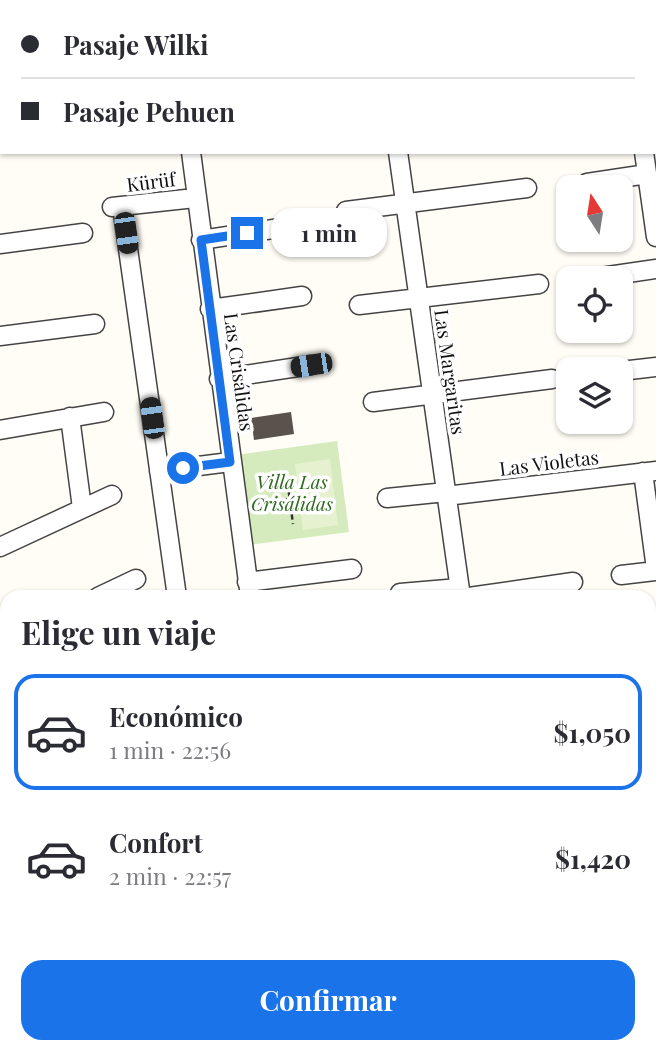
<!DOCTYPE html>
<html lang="es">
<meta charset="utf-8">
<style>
:root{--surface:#fff;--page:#f2f2f3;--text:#2b2b33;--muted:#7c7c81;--line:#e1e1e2;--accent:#1a73e8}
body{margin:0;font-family:"Playfair Display",serif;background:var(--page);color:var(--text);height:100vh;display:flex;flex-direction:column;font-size:26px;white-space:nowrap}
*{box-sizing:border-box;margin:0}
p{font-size:23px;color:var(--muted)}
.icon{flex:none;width:38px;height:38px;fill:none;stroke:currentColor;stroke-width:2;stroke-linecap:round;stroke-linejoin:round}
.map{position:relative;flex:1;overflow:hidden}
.details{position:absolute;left:0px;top:590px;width:656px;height:464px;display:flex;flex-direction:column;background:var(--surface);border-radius:21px 21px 0 0;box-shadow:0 2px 5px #0004}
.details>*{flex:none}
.guide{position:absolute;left:0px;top:0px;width:656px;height:154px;box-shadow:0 2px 5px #0004;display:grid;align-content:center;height:154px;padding:0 21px;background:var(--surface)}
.needle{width:46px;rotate:348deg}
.controls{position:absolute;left:556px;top:175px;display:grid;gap:14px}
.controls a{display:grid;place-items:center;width:77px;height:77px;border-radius:14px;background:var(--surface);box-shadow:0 2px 5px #0004;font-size:35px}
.end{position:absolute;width:32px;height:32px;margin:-16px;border:9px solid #1a73e8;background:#fff;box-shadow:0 0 0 4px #fff}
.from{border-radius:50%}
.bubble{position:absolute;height:49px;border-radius:21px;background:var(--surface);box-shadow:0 2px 5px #0004;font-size:23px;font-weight:700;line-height:49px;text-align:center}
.car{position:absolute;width:21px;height:42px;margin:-21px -10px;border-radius:9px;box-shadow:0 0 5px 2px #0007;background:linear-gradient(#222 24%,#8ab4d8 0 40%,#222 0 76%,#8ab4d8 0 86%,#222 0)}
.guide b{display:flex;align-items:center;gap:24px;height:66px;font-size:26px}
.guide b+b{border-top:2px solid var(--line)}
.guide i{width:18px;height:18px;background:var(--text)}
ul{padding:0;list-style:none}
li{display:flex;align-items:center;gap:21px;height:116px;margin:0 14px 10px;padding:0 7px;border:4px solid transparent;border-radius:21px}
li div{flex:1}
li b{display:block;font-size:26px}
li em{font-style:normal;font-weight:700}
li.active{border-color:var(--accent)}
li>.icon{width:63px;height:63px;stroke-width:1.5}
h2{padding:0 21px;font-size:32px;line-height:84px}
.cta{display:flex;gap:14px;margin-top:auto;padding:14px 21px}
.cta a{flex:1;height:80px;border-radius:21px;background:var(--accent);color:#fff;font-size:28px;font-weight:700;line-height:80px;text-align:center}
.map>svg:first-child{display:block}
</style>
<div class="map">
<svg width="656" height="1053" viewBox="0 0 656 1053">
<rect width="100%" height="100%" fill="#fffdf5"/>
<path fill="#d5ebbd" d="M337,441L349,532L248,545L236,455Z"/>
<path fill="#e6f2cf" d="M330,459L338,525L303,530L295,464Z"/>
<path fill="#5a524d" d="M291,412L294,434L254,440L251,418Z"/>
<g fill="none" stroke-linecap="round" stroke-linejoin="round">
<defs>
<path id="minor" d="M0,29L2,28
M654,66L656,65
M191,152L250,597
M398,152L461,597
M644,152L656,237
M587,183L647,174
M122,206L177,597
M112,207L195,198
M346,211L527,188
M201,240L293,226
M0,244L83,233
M601,277L656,269
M359,305L539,284
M210,309L302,296
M0,336L95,324
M621,371L656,367
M219,379L311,365
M373,402L552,379
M70,417L82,508
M0,430L104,412
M159,471L230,462
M643,472L656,569
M446,496L656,471
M387,498L446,492
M0,547L112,495
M621,575L656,571
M247,582L352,569
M400,593L459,588
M98,597L136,579
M469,597L573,582
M0,631L7,647
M649,666L656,664
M0,729L7,726
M649,754L656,776
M0,813L7,809
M0,903L7,900
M0,921L7,922"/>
<path id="tertiary" d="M33,2L34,0
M0,60L2,57"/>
<path id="secondary" d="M654,29H656
M0,117H2"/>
</defs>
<use href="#minor" stroke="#444" stroke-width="21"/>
<use href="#tertiary" stroke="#444" stroke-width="24"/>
<use href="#secondary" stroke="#333" stroke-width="28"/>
<path stroke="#333" stroke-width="2.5" stroke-dasharray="7 3.5" stroke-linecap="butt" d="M403,2L404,0
M286,471L293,524
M254,504L289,499
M649,847L656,845
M649,914L656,913
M429,1053L434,1046"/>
<use href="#minor" stroke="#fff" stroke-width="18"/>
<use href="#tertiary" stroke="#fff" stroke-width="21"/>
<use href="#secondary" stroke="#fff6b0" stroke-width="24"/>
</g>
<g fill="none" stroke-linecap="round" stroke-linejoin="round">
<path stroke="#1a73e8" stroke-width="9" d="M183,468L230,462L201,240L247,233"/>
</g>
<g text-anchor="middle" stroke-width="7" stroke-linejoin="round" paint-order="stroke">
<g font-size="19" fill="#111" stroke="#fff">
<text transform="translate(151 182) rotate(-7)" y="7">Kürüf</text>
<text transform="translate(239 372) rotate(82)" y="7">Las Crisálidas</text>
<text transform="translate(450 372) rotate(82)" y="7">Las Margaritas</text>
<text transform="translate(549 463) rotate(-7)" y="7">Las Violetas</text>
</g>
<g font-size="19" font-style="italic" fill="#2f6b1f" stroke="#fff">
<text x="292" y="489">Villa Las<tspan x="292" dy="22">Crisálidas</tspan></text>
</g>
</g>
</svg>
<div class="controls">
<a><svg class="needle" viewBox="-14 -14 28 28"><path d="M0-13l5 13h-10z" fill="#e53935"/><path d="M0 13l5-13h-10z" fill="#7c7c81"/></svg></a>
<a><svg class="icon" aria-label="locate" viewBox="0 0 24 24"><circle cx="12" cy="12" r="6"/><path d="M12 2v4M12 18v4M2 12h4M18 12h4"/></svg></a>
<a><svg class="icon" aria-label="layers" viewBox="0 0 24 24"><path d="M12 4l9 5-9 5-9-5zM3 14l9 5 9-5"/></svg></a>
</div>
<i class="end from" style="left:183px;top:468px"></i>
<i class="end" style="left:247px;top:233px"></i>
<div class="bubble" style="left:271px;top:208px;width:116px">1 min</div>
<i class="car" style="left:126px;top:233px;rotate:172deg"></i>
<i class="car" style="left:311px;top:365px;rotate:261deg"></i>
<i class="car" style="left:152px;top:418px;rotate:352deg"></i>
<div class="guide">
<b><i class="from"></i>Pasaje Wilki</b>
<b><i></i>Pasaje Pehuen</b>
</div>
<section class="details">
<h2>Elige un viaje</h2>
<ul>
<li class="active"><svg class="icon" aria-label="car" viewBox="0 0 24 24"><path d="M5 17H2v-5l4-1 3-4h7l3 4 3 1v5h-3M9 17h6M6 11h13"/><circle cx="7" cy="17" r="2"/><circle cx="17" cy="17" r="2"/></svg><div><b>Económico</b><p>1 min · 22:56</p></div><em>$1,050</em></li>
<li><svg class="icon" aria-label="car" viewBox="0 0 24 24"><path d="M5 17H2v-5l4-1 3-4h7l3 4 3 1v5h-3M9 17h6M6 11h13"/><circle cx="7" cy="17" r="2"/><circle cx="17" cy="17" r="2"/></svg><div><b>Confort</b><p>2 min · 22:57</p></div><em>$1,420</em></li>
</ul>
<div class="cta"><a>Confirmar</a></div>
</section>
</div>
